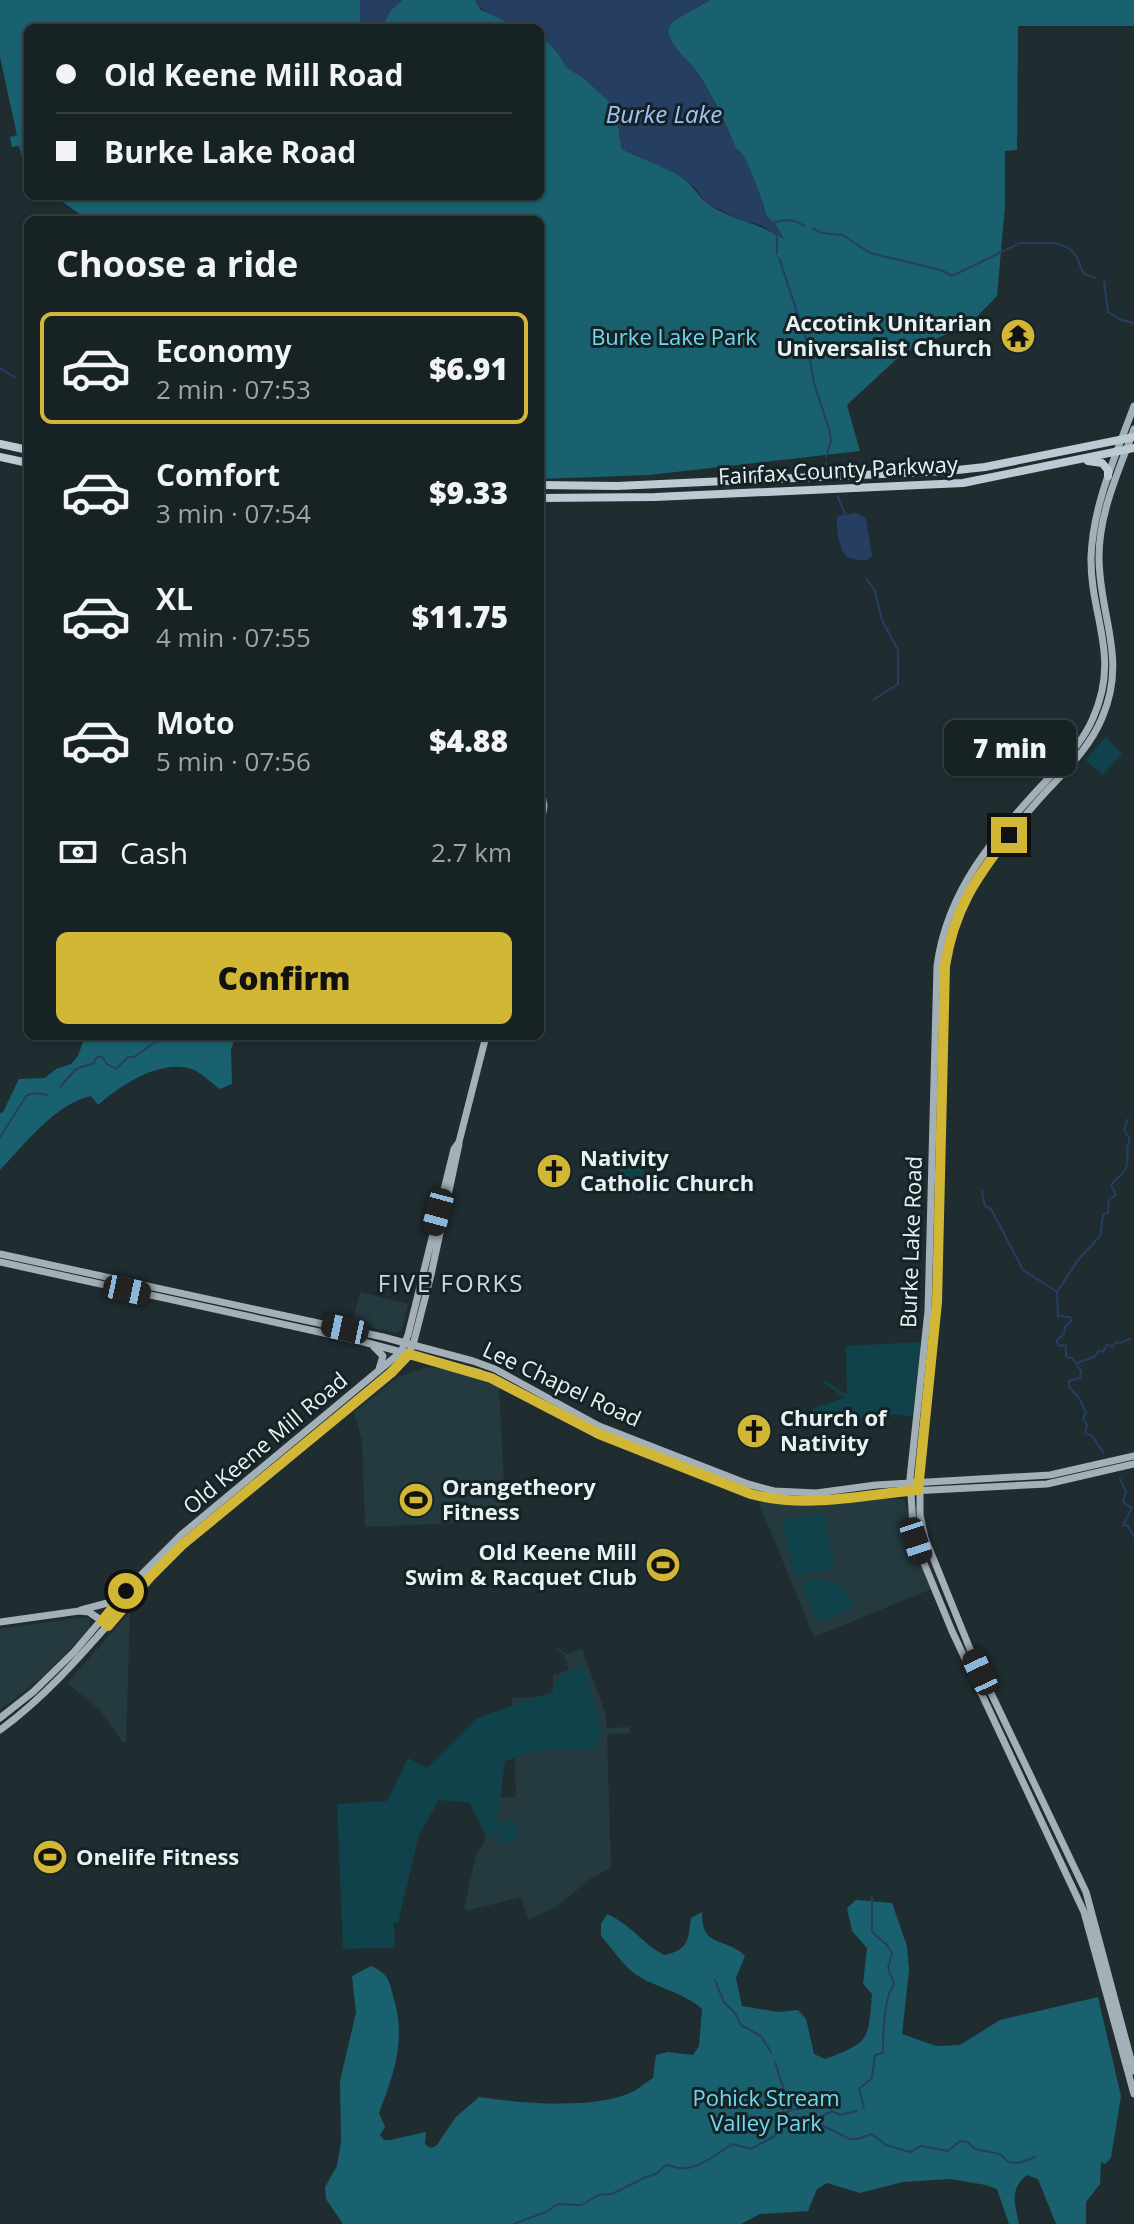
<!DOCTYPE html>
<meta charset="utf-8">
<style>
:root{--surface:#172224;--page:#202a2c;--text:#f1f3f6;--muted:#9ea4a6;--line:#363f41;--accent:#d2b736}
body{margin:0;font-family:"Open Sans",sans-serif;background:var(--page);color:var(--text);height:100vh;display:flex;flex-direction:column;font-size:30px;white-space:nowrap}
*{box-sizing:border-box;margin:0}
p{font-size:26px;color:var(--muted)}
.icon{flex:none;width:44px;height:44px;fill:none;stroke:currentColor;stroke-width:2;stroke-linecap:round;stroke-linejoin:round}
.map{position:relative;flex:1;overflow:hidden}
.side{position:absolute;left:24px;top:216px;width:520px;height:824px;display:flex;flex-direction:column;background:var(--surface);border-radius:12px;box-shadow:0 2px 6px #0004,0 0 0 2px var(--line)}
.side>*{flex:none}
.guide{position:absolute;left:24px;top:24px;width:520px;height:176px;border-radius:12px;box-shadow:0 2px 6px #0004,0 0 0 2px var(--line);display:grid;align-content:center;height:176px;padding:0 32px;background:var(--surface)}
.end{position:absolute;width:36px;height:36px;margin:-18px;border:10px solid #d2b736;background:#111;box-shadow:0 0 0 4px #111}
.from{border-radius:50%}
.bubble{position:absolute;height:56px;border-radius:12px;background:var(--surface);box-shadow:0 2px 6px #0004,0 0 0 2px var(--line);font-size:26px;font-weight:800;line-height:56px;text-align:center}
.car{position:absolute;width:24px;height:48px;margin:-24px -12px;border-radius:10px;box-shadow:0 0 6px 2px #0007;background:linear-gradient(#222 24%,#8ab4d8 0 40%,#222 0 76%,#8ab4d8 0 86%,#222 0)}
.guide b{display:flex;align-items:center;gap:28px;height:76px;font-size:30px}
.guide b+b{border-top:2px solid var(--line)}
.guide i{width:20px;height:20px;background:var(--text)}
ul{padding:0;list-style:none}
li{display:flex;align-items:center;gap:24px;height:112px;margin:0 16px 12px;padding:0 16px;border:4px solid transparent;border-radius:12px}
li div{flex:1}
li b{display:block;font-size:30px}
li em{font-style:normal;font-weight:800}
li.current{border-color:var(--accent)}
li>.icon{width:72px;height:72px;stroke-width:1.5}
h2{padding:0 32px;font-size:36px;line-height:96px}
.pay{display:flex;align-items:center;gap:20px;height:88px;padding:0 32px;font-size:30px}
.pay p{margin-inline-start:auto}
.primary-button{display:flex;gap:16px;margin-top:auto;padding:16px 32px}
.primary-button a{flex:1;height:92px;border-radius:12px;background:var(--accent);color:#111;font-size:32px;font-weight:800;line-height:92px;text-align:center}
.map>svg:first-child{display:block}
</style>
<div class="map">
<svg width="1134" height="2224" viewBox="0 0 1134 2224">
<rect width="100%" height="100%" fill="#1f2d30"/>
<path fill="#243a3f" d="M360,1292L408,1304L402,1329L396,1333L352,1323Z
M424,1368H446L499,1387L506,1521L365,1527L362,1440L354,1412L398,1377Z
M837,1498L903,1499L939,1586L814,1637L758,1501L775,1504Z
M130,1612L126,1742L123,1743L100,1710L67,1683Z
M84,1617L90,1618L89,1630L43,1676L0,1710V1629Z
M551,1645L568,1654L582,1649L606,1715V1728L630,1727V1733L607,1734L611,1868L590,1879L556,1907L528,1920L521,1897L467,1911L464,1908L476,1854L485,1841L483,1798L516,1797L512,1698L553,1696V1675L569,1670L564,1655Z"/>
<path fill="#10424b" d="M1106,737L1122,754L1103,775L1085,760Z
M627,1165H637L648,1175L651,1193L628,1194V1184H620L619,1169L627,1168Z
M921,1342L912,1417L895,1414L811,1426L813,1408L845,1398L824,1383L826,1381L847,1395L846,1346Z
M822,1512L835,1567L795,1577L782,1521Z
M823,1579L843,1588L855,1608L819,1621L815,1618L802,1582Z
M584,1666L602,1730L595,1750L540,1749L505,1761L497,1824L514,1819L519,1840L500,1844L497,1830L493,1839L485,1833L470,1803L439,1800L419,1835L398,1923H394L395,1948L343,1949L337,1804L387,1801L408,1758L427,1768L477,1718L552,1692L559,1675Z"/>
<path fill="#19616e" d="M0,0H360V28H28V178L19,146L12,147L10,137L17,135L0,57Z
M402,0H475L481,10L527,28H381L391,10Z
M710,0H1134V26H1018L1017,150L1005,151V206L997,296L969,325L904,352L847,405L860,451L649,475L540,479V220H78L81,215L54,196H540V34L558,53L566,67L585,79L615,107L622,149C640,159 662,164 680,176C691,183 697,195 707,203C727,219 755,221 776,235V225L766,216C764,203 749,165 742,154C735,145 739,154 734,144C725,121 714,99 701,78C690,59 672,52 667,29L673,21Z
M85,1036H236L231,1049L232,1084L220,1089C212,1084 203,1074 194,1070C163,1057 120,1085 98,1105L91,1096C55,1104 25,1144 0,1170V1113L3,1112L19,1079L45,1078L56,1069L71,1064L78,1056Z
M856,1900L892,1903L907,1946L909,1970L902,2034L936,2046L960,2045L1000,2020L1098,1997L1121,2096L1111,2158L1105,2164L1101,2162L1100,2184L1086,2202V2224H1056L1038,2179L1027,2175C1009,2189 1015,2204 1019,2224H1009L997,2189L986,2185L950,2179L903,2182L860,2193L827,2183L817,2189L808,2211L760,2214L741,2224H343L326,2199L325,2187L337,2166L341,2141L340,2081L356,2012L352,1976L371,1966C389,1974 389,1981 394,1999C406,2040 394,2074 379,2113L385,2127L380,2135L384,2140H390L426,2132L425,2144L430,2148L436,2146L456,2117L479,2097C519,2103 594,2110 632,2092C639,2089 646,2082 653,2078L656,2055L668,2052L693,2055L699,2046L702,2009C685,1993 660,1989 640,1977C624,1968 613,1949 601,1936V1924L607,1914C629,1923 643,1944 664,1955C689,1950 688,1940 691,1918L702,1912C701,1949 727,1937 745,1956L736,1978L742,2006L778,2012L798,2010L806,2019L814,2054L825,2059C870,2042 868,2041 872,1994L863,1984L867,1948L852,1931L847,1908Z"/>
<path fill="#253e62" d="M360,0H402L391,10L381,28H360Z
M475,0H710L673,21L668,29C672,52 690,59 701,78C714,100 725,121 734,144C739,154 735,145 742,154C750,165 764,203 766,216L776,225L785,240L761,225L741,220L706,203L695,188L679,175L622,149L615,107L585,79L566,67L558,53L540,34V28C520,28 485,18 475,0Z
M856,513L866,518L872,556L867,560C860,560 851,560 846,556C840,550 834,523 838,516Z"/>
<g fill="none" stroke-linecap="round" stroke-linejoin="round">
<path stroke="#253e62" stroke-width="2" d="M772,223C783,220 795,218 804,226
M813,228L821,233L843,235L870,253L941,270L952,276L1020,243H1055L1069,248L1077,257L1083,273L1095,278
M777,236V254
M779,258L807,342L814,383L829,429L831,441L826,457
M1104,281L1108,312L1121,320L1134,323
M0,368L14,377
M826,463V471
M838,497L845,514
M867,580L874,589L882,620L898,650V684L873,700
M60,1087L76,1069L94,1063L97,1057H102L107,1064L116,1069L128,1057H134L164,1036
M0,1137L27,1095L37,1093L47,1095
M982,1191L985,1206L991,1209L1023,1270L1056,1291
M1077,1363L1094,1357L1099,1351L1103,1352L1107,1344L1112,1347L1117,1342L1121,1343L1130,1339
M1104,1453L1092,1436L1085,1433L1087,1425L1083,1419L1086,1413L1079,1398L1069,1387V1381L1080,1378L1081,1371L1072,1358L1066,1357V1345L1059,1346L1056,1341L1064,1334L1065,1327L1072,1320L1070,1317L1058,1316L1057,1292L1078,1260L1100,1236L1103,1215L1108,1212L1109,1199L1116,1195L1111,1185C1116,1178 1125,1174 1127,1165C1129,1155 1125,1149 1130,1139L1124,1130L1128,1119
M1120,1479L1126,1492L1123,1502L1132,1508L1123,1525L1128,1526L1134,1537
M715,1980L724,2002L735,2013L741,2025L761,2036L771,2052
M775,2062L785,2093
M864,2108L859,2089L872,2078L875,2055L883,2053C883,2036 884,1997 894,1984L888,1968L892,1953L887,1945L872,1932V1897
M832,2111L840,2115L857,2111
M783,2115L784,2100
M514,2224L546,2212L558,2204L581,2205L599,2195L612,2194L646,2177L656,2174L666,2165C670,2165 674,2167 679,2168C697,2171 718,2153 732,2144L751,2149L775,2136C785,2108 782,2111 811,2107C818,2105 822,2103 830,2104L832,2111L819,2118V2124L850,2139H858L872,2134L886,2145L910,2152L921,2146L948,2151L960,2141L968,2142L975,2149L1000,2154L1008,2162L1019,2163L1035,2157"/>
<path stroke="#a4b0b7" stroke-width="7" d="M1134,406C1116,455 1093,504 1091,557C1090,617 1121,655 1093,718C1083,742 1063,762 1046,781C995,835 947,890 937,966L928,1311L910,1478L913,1526L921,1556L952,1631L1084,1912L1134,2094
M1134,429C1119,471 1099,512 1099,557C1099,616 1128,658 1102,718C1089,749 1065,771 1043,795C996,848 956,895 945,966L937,1302L920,1461V1515L925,1538L970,1649L1086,1892L1134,2071
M540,784L544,806L540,831
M0,1254L383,1337L473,1361L495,1369L599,1426L748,1484L774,1491L816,1493L876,1485L1050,1475L1134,1456
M0,1262L360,1341L480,1373L599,1434L751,1494L786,1501H821L892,1492L1047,1484L1134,1464
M374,1347L383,1356L379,1369
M81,1610L115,1601
M0,1622L79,1611L89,1612L105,1623
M0,1718L33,1692L74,1652L131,1585L181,1535L401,1352L408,1335L454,1149L459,1142L486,1036
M0,1730C71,1678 119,1605 182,1545L403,1361L413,1345L431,1275L459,1144"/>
<path stroke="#bccad3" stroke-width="8" d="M0,444L28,450
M0,457L28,463
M1088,461L1102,463L1108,470V476
M540,485L617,486L948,471L985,467L1134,437
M540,498L655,497L963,483L1134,448"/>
</g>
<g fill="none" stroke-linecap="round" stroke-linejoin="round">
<path stroke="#d2b736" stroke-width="10" d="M126,1591L102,1621L108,1626L150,1577L182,1545L391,1373L409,1354L491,1378L599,1434L751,1494C806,1509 862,1495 918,1490L937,1302L945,966C954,910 975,879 1009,835"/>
</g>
<defs>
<symbol id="temple-disc" viewBox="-11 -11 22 22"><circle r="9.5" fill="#d2b736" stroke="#152326"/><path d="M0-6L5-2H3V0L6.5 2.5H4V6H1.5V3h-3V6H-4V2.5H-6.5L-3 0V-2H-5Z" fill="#111"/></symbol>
<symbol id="church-disc" viewBox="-11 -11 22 22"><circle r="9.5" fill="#d2b736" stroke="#152326"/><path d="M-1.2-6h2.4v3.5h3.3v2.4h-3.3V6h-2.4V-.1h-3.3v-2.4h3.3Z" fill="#111"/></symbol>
<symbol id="stadium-disc" viewBox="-11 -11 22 22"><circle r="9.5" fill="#d2b736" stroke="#152326"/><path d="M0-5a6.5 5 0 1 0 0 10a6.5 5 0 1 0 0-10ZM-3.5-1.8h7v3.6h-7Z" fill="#111"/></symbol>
</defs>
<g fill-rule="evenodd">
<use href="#temple-disc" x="998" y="316" width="40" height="40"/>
<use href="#church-disc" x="534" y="1151" width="40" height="40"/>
<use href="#church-disc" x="734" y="1411" width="40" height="40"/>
<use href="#stadium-disc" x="396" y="1480" width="40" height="40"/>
<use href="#stadium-disc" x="643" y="1545" width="40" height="40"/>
<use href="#stadium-disc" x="30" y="1837" width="40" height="40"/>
</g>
<g text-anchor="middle" stroke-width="6" stroke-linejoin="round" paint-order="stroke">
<g font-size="22" font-weight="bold" fill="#e9f2f3" stroke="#152326" text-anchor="start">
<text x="992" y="331" text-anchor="end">Accotink Unitarian<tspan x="992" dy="25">Universalist Church</tspan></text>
<text x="580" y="1166">Nativity<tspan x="580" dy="25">Catholic Church</tspan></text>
<text x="780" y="1426">Church of<tspan x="780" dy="25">Nativity</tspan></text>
<text x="442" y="1495">Orangetheory<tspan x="442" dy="25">Fitness</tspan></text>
<text x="637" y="1560" text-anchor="end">Old Keene Mill<tspan x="637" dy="25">Swim &amp; Racquet Club</tspan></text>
<text x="76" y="1865">Onelife Fitness</text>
</g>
<g font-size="22" fill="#70d9ed" stroke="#152326">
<text x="674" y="345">Burke Lake Park</text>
<text x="766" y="2106">Pohick Stream<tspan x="766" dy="25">Valley Park</tspan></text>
</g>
<g font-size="22" fill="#e9f2f3" stroke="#152326">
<text transform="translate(838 470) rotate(-3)" y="8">Fairfax County Parkway</text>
<text transform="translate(911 1242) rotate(-88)" y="8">Burke Lake Road</text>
<text transform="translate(562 1384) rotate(25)" y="8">Lee Chapel Road</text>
<text transform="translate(265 1443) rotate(-40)" y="8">Old Keene Mill Road</text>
</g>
<g font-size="24" font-style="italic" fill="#a1c3f5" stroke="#152326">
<text x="664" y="123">Burke Lake</text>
</g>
<g font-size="24" letter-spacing="2" fill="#c8dade" stroke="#152326">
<text x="451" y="1292">FIVE FORKS</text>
</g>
</g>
</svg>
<i class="end from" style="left:126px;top:1591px"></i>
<i class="end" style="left:1009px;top:835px"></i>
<div class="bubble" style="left:944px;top:720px;width:132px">7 min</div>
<i class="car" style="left:438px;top:1212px;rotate:195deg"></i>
<i class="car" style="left:127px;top:1290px;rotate:102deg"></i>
<i class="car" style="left:345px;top:1329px;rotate:282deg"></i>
<i class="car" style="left:916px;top:1541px;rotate:162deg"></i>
<i class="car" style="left:980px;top:1672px;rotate:335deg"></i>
<div class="guide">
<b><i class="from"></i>Old Keene Mill Road</b>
<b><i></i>Burke Lake Road</b>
</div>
<section class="side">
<h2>Choose a ride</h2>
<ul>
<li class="current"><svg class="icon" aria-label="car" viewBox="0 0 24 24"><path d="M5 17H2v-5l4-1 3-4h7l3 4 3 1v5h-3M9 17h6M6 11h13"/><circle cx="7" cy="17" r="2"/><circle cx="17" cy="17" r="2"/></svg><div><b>Economy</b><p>2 min · 07:53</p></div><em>$6.91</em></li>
<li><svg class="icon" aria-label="car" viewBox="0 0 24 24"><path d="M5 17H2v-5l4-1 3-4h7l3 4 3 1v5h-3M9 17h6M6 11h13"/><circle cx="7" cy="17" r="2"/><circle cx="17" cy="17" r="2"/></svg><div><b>Comfort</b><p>3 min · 07:54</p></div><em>$9.33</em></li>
<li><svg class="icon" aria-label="car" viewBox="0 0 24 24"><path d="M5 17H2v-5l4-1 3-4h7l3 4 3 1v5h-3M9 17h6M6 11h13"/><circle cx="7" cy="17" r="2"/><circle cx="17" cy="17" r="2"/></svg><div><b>XL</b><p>4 min · 07:55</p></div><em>$11.75</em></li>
<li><svg class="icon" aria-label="car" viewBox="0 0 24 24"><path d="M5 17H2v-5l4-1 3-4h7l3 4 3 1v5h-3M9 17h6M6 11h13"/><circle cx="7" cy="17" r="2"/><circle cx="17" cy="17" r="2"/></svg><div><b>Moto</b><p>5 min · 07:56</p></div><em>$4.88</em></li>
</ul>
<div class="pay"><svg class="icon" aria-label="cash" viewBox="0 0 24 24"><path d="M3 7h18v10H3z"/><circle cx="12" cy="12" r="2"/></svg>Cash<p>2.7 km</p></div>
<div class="primary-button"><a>Confirm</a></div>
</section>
</div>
